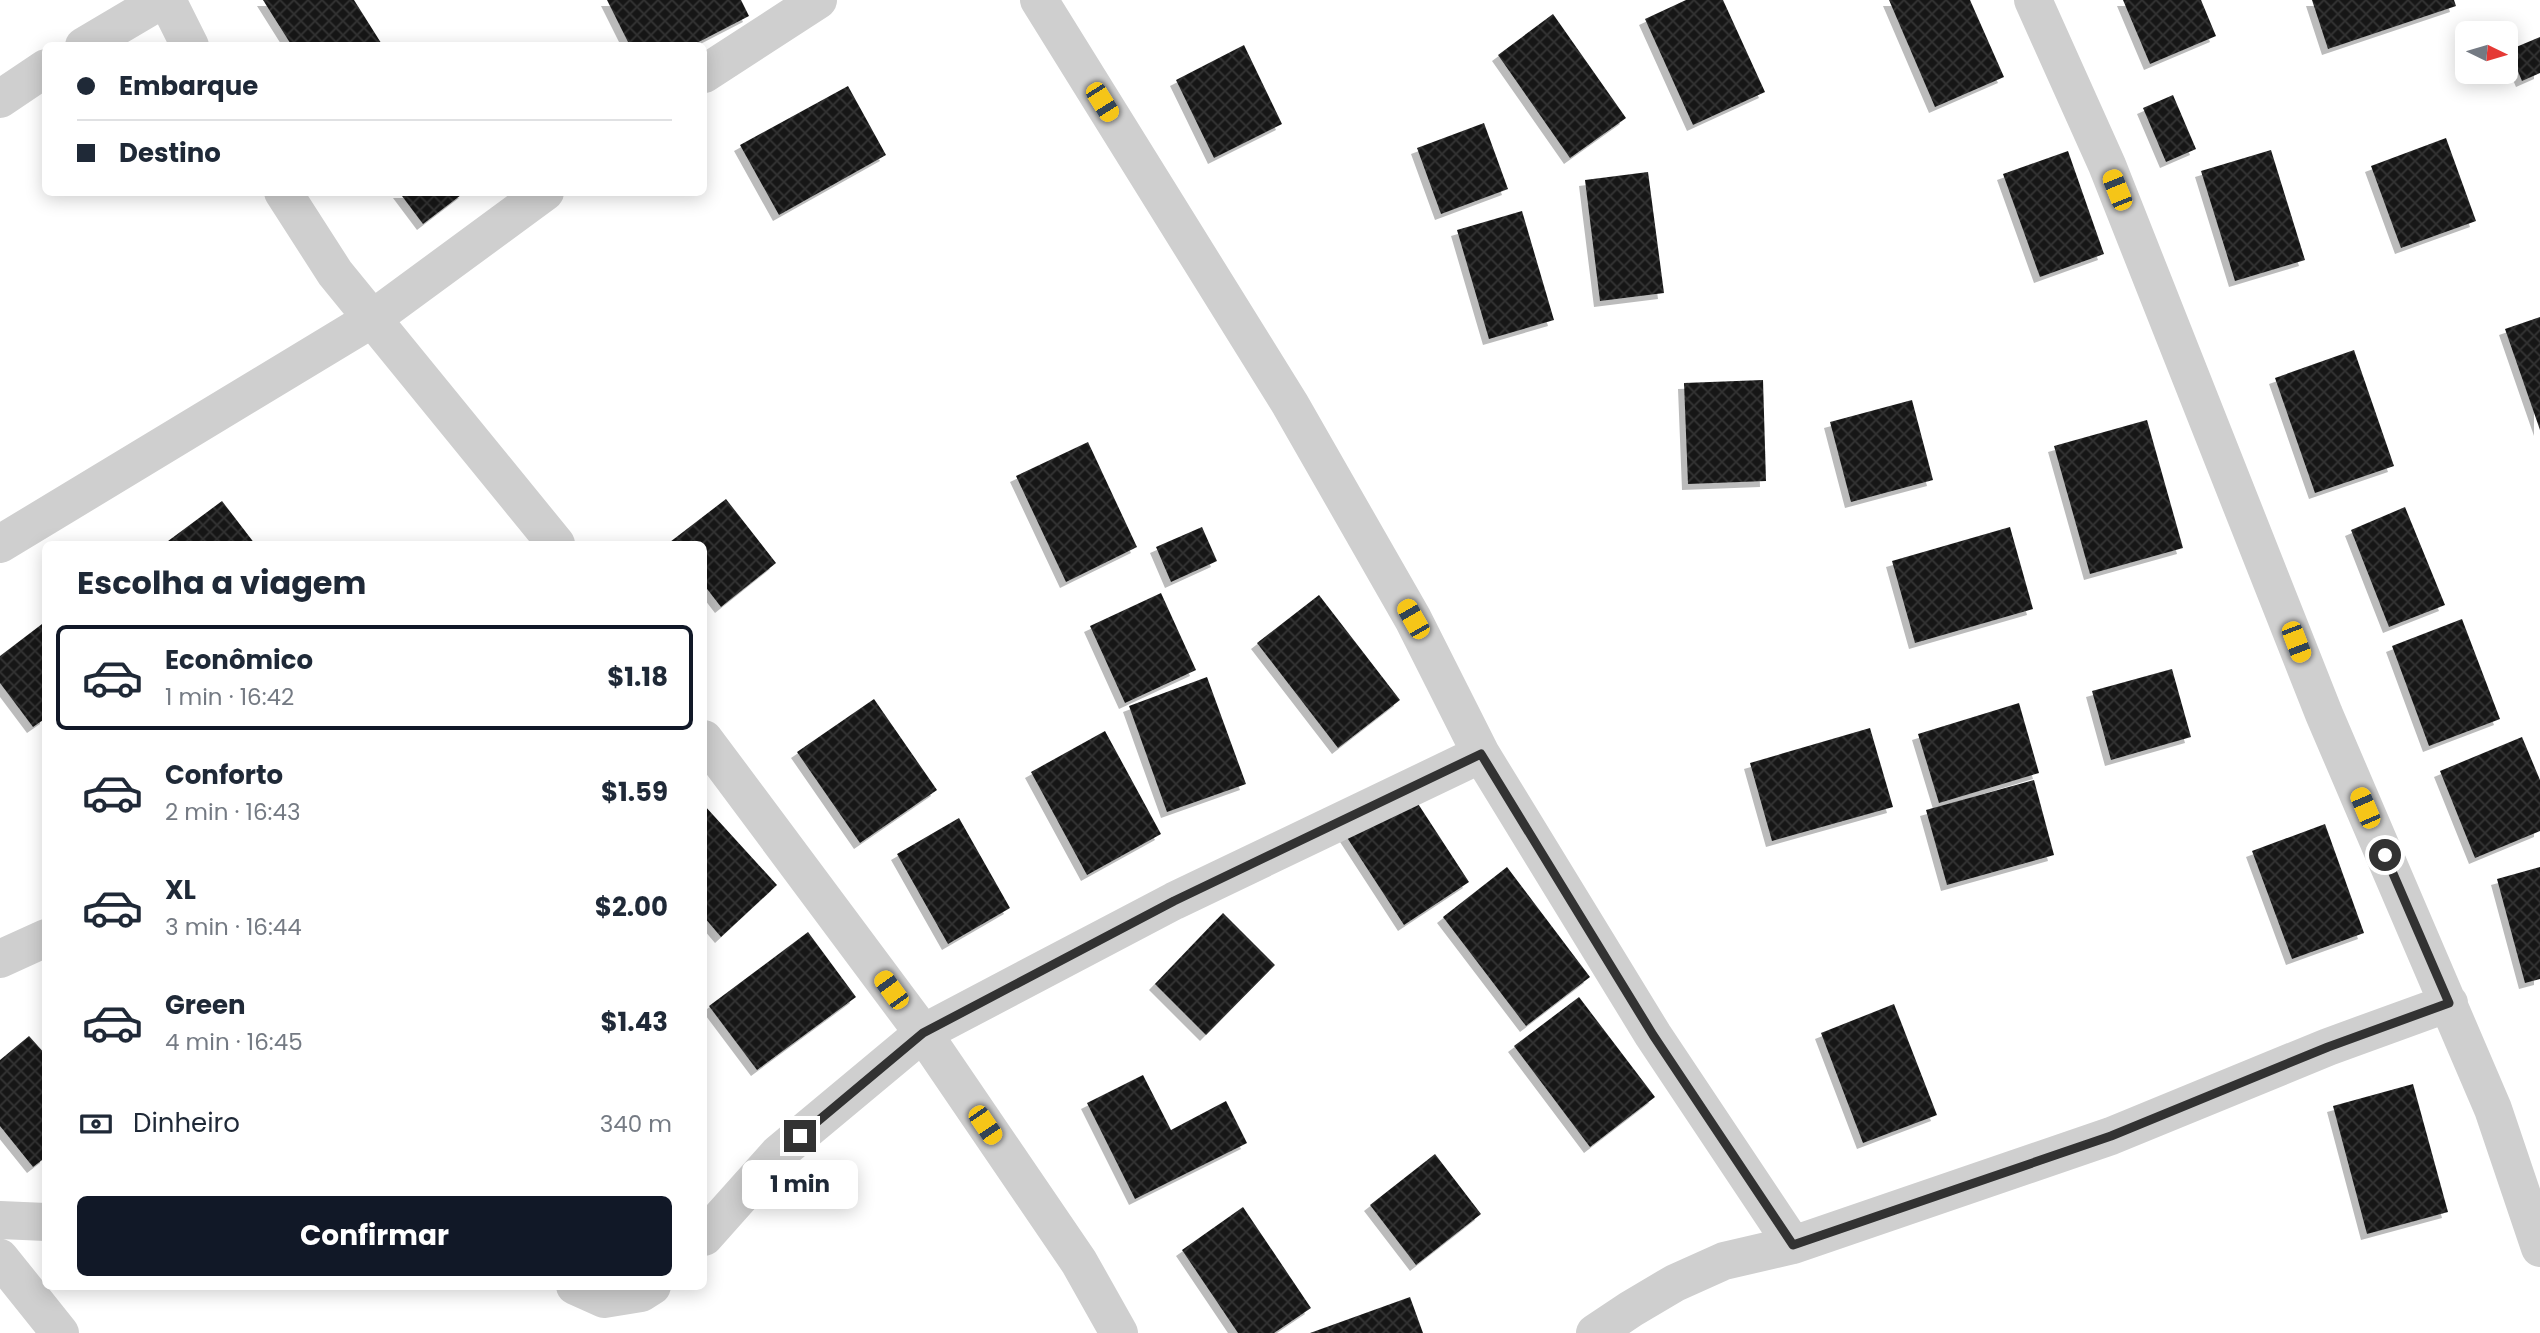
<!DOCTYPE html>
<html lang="pt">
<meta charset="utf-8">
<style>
:root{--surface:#fff;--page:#f6f6f7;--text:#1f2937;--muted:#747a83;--line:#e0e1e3;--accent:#111827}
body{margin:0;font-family:Poppins,sans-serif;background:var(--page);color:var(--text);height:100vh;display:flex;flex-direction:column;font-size:26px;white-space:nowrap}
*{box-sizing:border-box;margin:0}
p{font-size:23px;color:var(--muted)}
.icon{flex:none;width:38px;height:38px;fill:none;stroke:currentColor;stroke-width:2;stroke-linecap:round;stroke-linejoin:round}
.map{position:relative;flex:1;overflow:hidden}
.side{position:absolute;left:42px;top:541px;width:665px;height:749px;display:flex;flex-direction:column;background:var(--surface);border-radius:10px;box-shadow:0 4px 18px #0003}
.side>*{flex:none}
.banner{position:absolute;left:42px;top:42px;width:665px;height:154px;border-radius:10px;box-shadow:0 4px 18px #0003;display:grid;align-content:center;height:154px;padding:0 35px;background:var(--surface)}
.needle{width:46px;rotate:95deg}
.fabs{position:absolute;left:2455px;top:21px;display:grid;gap:14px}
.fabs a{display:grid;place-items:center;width:63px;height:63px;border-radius:10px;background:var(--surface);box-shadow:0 4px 18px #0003;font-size:35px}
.end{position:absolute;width:32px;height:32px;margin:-16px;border:9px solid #323232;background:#fff;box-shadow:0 0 0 4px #fff}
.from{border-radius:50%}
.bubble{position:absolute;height:49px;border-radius:10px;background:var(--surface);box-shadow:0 4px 18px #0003;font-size:23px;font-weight:700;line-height:49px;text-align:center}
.car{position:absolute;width:21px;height:42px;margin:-21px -10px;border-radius:9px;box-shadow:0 0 5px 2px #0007;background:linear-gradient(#f5c518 24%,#345 0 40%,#f5c518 0 76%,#345 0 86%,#f5c518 0)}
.banner b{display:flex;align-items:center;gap:24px;height:66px;font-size:26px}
.banner b+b{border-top:2px solid var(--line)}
.banner i{width:18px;height:18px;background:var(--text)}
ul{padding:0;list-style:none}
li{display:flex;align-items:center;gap:21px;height:105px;margin:0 14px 10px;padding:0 21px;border:4px solid transparent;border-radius:10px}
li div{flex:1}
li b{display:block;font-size:26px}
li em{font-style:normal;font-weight:700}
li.selected{border-color:var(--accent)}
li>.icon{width:63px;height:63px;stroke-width:1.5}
h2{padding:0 35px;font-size:32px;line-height:84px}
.pay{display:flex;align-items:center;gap:18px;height:77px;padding:0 35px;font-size:26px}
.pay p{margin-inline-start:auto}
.cta{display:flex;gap:14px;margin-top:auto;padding:14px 35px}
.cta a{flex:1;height:80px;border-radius:10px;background:var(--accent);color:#fff;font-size:28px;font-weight:700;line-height:80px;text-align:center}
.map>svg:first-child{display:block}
</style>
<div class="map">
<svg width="2540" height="1333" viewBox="0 0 2540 1333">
<defs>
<pattern id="building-cross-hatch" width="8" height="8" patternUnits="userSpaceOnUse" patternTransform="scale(1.75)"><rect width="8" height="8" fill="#191919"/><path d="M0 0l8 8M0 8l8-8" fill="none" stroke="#323232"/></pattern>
<filter id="shadow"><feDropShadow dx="-6" dy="6" stdDeviation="0" flood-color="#0004"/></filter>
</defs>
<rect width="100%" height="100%" fill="#fff"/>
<path fill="url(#building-cross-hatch)" filter="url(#shadow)" d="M263,0H354L383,46H292Z
M607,0H741L749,16L691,46H630Z
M1686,0H1723L1765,92L1693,125L1645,19Z
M1889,0H1970L2004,77L1935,107Z
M2123,0H2201L2216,36L2150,64Z
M2312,0H2454L2456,6L2328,49Z
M1553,14L1626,118L1570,158L1498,55Z
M2540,37V73L2522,81L2509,50Z
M1244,45L1282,124L1214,158L1176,80Z
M848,86L886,155L779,215L740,145Z
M2173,95L2196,149L2166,162L2143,108Z
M1484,123L1508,189L1441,214L1417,148Z
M2446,138L2476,221L2401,248L2371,166Z
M2271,150L2305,260L2235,281L2201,171Z
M2068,151L2104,254L2040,277L2003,174Z
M1648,172L1664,293L1600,301L1585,180Z
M399,192H465L423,224Z
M1522,211L1554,320L1489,339L1457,230Z
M2540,317V430L2505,329Z
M2354,350L2394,466L2315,493L2275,378Z
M1763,380L1766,481L1688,484L1684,383Z
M1912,400L1933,480L1851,502L1830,422Z
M2147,420L2183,548L2090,574L2054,446Z
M1088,442L1137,547L1066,582L1016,476Z
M726,499L776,563L721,607L704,585V544H672L670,542Z
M222,501L255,544H164Z
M2405,507L2445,605L2389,627L2351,530Z
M1202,527L1217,561L1171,582L1156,547Z
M2010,527L2033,609L1915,643L1892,561Z
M1161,593L1196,670L1125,703L1090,626Z
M1319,595L1400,700L1338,748L1257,643Z
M2462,619L2500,719L2429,746L2392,646Z
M46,621V718L33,727L0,683V656Z
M2172,669L2191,737L2111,760L2092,691Z
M1207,677L1246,784L1167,812L1129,706Z
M874,699L937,790L860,843L797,752Z
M2019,703L2039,773L1939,803L1918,734Z
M1870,728L1893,807L1772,841L1750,763Z
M1105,731L1161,834L1087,875L1031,772Z
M2522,737L2540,780V831L2475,858L2440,771Z
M2034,780L2054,855L1947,885L1926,810Z
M1411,793L1469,882L1404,925L1346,836Z
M704,805L777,885L721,937L704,917Z
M959,818L1010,908L948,944L897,854Z
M2325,824L2364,933L2292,959L2252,851Z
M1507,867L1590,977L1526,1026L1443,917Z
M2540,867V979L2525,983L2497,879Z
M1223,913L1275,965L1206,1035L1155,984Z
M808,932L856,997L757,1070L709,1006Z
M1579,997L1655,1097L1590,1147L1514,1046Z
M1894,1004L1937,1115L1863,1143L1821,1033Z
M29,1036L46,1055V1157L33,1167L0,1126V1060Z
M1143,1075L1171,1130L1226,1101L1247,1143L1135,1199L1087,1103Z
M2413,1084L2448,1212L2367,1234L2333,1106Z
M1435,1154L1481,1214L1416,1265L1370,1205Z
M1243,1207L1311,1308L1274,1333H1238L1182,1250Z
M1410,1297L1423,1333H1310Z"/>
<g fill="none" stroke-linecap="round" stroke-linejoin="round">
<path stroke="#cfcfcf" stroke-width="38" d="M167,0L190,46
M1039,0L1290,404L1413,619L1481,754L1653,1035L1793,1245
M2033,0L2107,165L2324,714L2493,1109L2540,1248
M84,46L162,0
M704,74L818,0
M0,99L46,68
M283,192L335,273L556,544
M0,544L372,319L545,192
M704,739L923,1033L1079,1262L1119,1333
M0,959L46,938
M0,1220L46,1222
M704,1237L779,1153L923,1033L1174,901L1481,754
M0,1258L60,1333
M575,1286L604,1299L641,1293L652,1286
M1595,1333L1631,1309L1675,1283L1724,1261L1793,1245L2111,1136L2328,1047L2449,1003"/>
</g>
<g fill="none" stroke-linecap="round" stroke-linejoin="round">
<path stroke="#323232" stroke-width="9" d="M800,1136L923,1033L1174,901L1481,754L1653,1035L1793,1245L2111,1136L2328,1047L2449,1003L2385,855"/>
</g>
</svg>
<div class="fabs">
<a><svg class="needle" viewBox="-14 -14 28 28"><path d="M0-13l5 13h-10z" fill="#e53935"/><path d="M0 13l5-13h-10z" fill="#747a83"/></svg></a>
</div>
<i class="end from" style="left:2385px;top:855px"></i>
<i class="end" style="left:800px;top:1136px"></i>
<div class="bubble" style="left:742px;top:1160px;width:116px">1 min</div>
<i class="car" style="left:1102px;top:102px;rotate:148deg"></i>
<i class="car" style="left:2117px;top:190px;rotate:338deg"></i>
<i class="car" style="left:1413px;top:619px;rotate:330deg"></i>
<i class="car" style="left:2296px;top:642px;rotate:159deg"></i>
<i class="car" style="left:2365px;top:808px;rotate:337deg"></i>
<i class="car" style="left:891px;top:990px;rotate:324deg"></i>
<i class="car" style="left:985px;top:1125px;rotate:146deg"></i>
<div class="banner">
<b><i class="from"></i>Embarque</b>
<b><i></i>Destino</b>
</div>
<section class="side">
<h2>Escolha a viagem</h2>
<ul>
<li class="selected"><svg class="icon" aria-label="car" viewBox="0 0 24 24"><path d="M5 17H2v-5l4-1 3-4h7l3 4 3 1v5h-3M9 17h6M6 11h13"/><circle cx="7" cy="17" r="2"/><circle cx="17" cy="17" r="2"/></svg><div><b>Econômico</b><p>1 min · 16:42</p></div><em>$1.18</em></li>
<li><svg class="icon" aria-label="car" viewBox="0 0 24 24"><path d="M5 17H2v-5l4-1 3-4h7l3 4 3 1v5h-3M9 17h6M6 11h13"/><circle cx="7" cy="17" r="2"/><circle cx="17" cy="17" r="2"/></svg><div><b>Conforto</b><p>2 min · 16:43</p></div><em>$1.59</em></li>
<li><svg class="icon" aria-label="car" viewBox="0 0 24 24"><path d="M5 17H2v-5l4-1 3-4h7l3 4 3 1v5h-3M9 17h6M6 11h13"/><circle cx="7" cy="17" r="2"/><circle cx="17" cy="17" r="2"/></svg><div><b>XL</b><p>3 min · 16:44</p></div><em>$2.00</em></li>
<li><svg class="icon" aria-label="car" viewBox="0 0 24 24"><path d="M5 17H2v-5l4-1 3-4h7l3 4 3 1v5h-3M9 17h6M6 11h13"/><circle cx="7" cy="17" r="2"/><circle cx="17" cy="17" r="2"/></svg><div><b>Green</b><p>4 min · 16:45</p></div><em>$1.43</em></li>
</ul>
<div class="pay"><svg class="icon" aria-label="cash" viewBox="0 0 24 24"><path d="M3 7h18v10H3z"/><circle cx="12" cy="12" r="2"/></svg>Dinheiro<p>340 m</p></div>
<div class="cta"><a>Confirmar</a></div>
</section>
</div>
